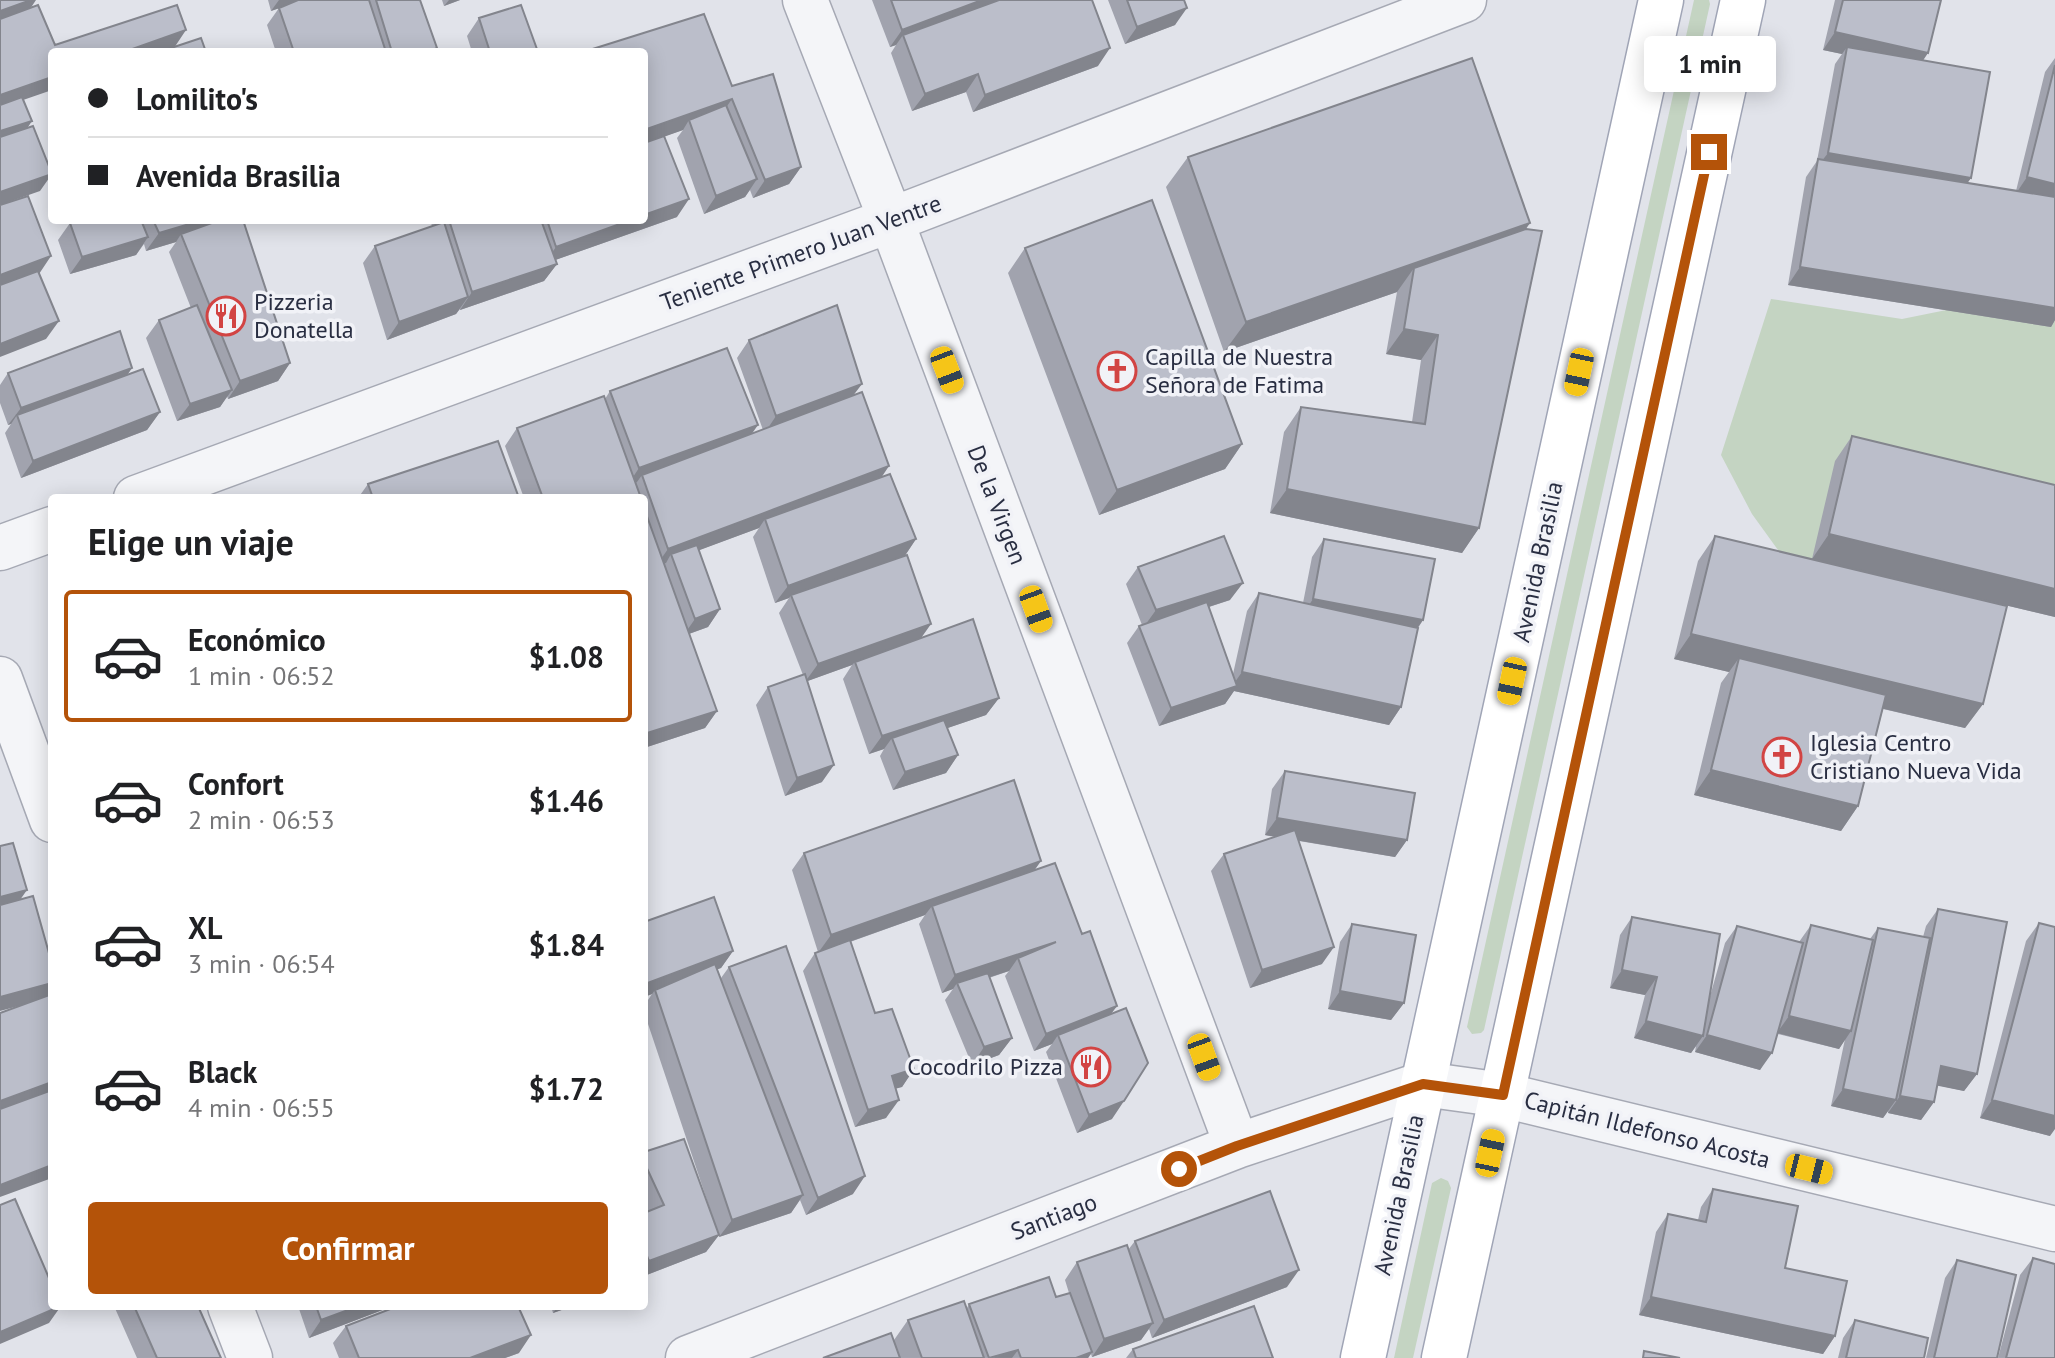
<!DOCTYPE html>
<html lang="es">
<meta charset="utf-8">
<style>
:root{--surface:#fff;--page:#f2f2f2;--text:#202124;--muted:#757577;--line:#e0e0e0;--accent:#b45309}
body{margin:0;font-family:"PT Sans",sans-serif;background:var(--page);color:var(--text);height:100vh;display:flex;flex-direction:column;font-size:30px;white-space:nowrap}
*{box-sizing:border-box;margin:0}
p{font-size:26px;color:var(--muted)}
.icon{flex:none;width:44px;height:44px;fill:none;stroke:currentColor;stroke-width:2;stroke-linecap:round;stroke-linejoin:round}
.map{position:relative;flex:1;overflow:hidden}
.side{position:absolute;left:48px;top:494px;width:600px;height:816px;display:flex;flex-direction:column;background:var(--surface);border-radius:8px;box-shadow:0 4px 20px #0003}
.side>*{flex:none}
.top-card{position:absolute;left:48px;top:48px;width:600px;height:176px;border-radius:8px;box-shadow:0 4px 20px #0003;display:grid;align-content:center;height:176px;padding:0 40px;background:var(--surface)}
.end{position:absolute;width:36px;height:36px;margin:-18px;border:10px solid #b45309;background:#fff;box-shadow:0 0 0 4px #fff}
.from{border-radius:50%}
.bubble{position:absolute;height:56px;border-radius:8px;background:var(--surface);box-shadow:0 4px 20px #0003;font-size:26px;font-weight:800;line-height:56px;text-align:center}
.car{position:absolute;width:24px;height:48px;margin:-24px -12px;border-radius:10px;box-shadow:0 0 6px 2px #0007;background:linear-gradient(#f5c518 24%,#345 0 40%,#f5c518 0 76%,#345 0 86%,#f5c518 0)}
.top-card b{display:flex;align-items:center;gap:28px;height:76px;font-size:30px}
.top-card b+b{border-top:2px solid var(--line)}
.top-card i{width:20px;height:20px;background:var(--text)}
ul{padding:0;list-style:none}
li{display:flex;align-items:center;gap:24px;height:132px;margin:0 16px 12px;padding:0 24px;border:4px solid transparent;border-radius:8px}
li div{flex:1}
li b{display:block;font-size:30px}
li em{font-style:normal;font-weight:800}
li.current{border-color:var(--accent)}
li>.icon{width:72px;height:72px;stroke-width:1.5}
h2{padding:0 40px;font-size:36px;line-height:96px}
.action{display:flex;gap:16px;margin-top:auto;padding:16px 40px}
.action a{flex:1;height:92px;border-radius:8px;background:var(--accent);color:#fff;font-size:32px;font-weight:800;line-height:92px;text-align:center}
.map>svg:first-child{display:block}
</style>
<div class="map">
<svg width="2055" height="1358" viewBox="0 0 2055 1358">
<rect width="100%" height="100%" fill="#e1e3ea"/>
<path fill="#c4d4c2" d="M1694,0H1709L1710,4L1484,1030L1481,1033L1472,1034L1467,1027Z
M2035,292L2055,303V549L1939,633L1783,557L1752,514L1721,455L1771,299L1902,319Z
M1441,1178L1448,1181L1451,1188L1413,1358H1394L1432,1183Z"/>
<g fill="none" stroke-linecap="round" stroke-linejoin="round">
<defs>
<path id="street" d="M805,0L891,220L1237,1146
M136,498L891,220L1464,0
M0,548L52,529
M0,679L52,820
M230,1306L250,1358
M688,1358L1237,1146L1423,1084L1503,1095L2055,1229"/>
<path id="primary" d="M1363,1358L1661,0
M1444,1358L1743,0"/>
</defs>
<use href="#street" stroke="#a6a9b4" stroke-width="47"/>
<use href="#primary" stroke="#a0a5b6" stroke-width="47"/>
<use href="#street" stroke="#f4f5f8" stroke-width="44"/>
<use href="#primary" stroke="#fff" stroke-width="44"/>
</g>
<path fill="#a1a3ae" d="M268,0H420L437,48L434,52H276L267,25L279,8L271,11Z
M442,0H460L444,6Z
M872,0H1092L1098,66L973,112L966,92L912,111L891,53L896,45L890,47Z
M1108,0H1184L1175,25L1125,44Z
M1835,0H1941L1923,60L1971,178L1967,183L2016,191L2045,72L2055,58V320L2051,327L1788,285L1806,177L1817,161L1835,64L1842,54L1823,50Z
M479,18L538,52H472L467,36Z
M644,52L732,86L801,167L789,184L753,198L750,190L745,197L704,214L677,138L683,130L665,136L677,217L555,260L557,264L544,281L460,310V309L456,314L387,340L363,263L375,246L432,226L430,220H644Z
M1188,157L1526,229L1479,528L1462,553L1270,513L1284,432L1301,407L1412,422L1421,360L1386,354L1397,292L1224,352L1166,187Z
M78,220H245L243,221L290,363L278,381L228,399L227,396L220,407L177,421L146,338L159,320L191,308L169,252L176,242L146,251L144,244L136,255L70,274L58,240L70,223Z
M1025,248L1242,444L1225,469L1099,515L1008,273Z
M749,340L854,396L882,477L916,539L904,557L922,637L999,698L986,715L947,728L958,755L946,773L893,790L880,756L884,749L869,754L843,679L852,665L807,681L822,782L785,796L756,705L768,687L803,675L779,613L789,598L775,603L753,537L759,528L699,550L720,609L708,627L689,634L717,711L705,728L644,748V498H524L505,446L517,428L605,399L610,391L752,434L763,430L737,358Z
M132,368L127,375L160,412L147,430L21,478L5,433L11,424L8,425L0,403V385L8,373Z
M1852,436L2055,485V617L1812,559L1835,461Z
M368,484L519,498H358Z
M1715,536L1983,704L1965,728L1883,709L1858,806L1841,831L1694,795L1721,683L1729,672L1674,659L1698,561Z
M1324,539L1423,620L1418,628L1401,707L1389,725L1234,691L1225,704L1159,726L1127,643L1139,626L1142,625L1126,584L1138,567L1230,600L1209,607L1233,674L1247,611L1259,593L1303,603L1312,557Z
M1285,771L1407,840L1395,857L1299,841L1322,964L1250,988L1211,871L1224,854L1274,837L1265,835L1272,789Z
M804,853L1034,871L1082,934L1117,1006L1110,1015L1112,1119L1077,1133L1046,1052L1052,1044L1034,1051L1005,976L1009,971L989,978L1012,1038L999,1055L972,1065L945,1000L953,989L942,993L919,924L925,915L850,942L875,1013L914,1069L902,1087L895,1088L886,1118L855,1127L803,971L815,953L818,952L792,870Z
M1938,909L1977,1074L1964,1091L1937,1085L1934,1102L1921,1120L1888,1113V1111L1883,1118L1831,1106L1845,1039L1839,1049L1778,1034L1760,1070L1695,1052L1696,1046L1691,1053L1634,1038L1645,995L1610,988L1620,935L1632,917L1709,1000L1725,943L1737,926L1799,942L1811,925L1870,939L1878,928L1923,937L1926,926Z
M644,922L733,951L721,968L717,969L721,978L729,967L853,1194L806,1215L800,1200L791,1213L719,1237V1235L706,1252L644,1276V1213L646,1212L644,1207V1162L717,1230L644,1012V1006L652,994L644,997Z
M2039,923L2050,1136L1980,1118L2026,941Z
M1352,924L1404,1003L1391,1020L1328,1009L1340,942Z
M1713,1189L1785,1268L1835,1336L1823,1354L1639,1315L1656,1232L1668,1214L1698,1220L1701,1207Z
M1135,1241L1287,1287L1152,1338L1149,1329L1141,1340L1092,1357L1091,1354L1088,1358H823L894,1340L908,1320L967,1308L969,1304L1056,1297L1069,1293L1065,1280L1077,1262L1128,1250Z
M2033,1258L2055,1358H1998L2020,1275Z
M1957,1260L1997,1358H1926L1945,1278Z
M114,1306H198L221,1358H137Z
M298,1306H393L309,1338Z
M551,1306H573L553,1313Z
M1855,1320L1924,1358H1838L1843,1338Z
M346,1326L519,1353L505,1358H339L333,1343Z
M1133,1349L1273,1358H1126Z"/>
<path fill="#83858d" d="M31,0H36L26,15L0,24V11Z
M279,0H303L271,11Z
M449,0H460L444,6Z
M982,0H1018L903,35L896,45L890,47L902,30Z
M1187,8L1175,25L1125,44L1137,27Z
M186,30L174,48L162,52H124Z
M1835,32L1928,53L1916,71L1847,47L1842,54L1823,50Z
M1110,48L1098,66L973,112L985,95Z
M978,74L966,92L912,111L925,94Z
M52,77V90L0,108V95Z
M732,99L720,116L689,120L683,130L644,144V130Z
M32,121L20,139L0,145V131Z
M1828,153L1971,178L1958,196L1815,170Z
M801,167L789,184L753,198L765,180Z
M52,174L40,191L0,205V192Z
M2027,177L2055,184V204L2015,195Z
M757,179L745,197L704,214L716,196Z
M689,199L677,217L544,264L556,247L631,220H644V215Z
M203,220H245L244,221L181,234L176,242L146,251L159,233Z
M1530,223L1509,254L1414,268L1397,292L1224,352L1246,322Z
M148,237L136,255L70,274L82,257Z
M51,256L39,274L0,288V275Z
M557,264L544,281L460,310L472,292Z
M1800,267L2055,308V320L2051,327L1788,285Z
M468,297L456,314L387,340L399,322Z
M59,321L46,339L0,357V344Z
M1404,329L1438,335L1421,360L1386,354Z
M290,363L278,381L228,399L240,381Z
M132,368L120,385L17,415L11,424L8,425L21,408Z
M862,384L849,401L764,434L776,416Z
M232,390L220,407L177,421L190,404Z
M160,412L147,430L21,478L33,461Z
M758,425L746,442L642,475L637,482L627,486L639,468Z
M1242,444L1225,469L1099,515L1117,490Z
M889,466L877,484L765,519L759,528L673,560L671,554L666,563L656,566L668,549Z
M1287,489L1479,528L1462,553L1270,513Z
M1829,534L2055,589V617L1812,559Z
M916,539L904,557L791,595L789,598L775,603L788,586Z
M1243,583L1230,600L1143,628L1156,610Z
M1313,599L1423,620L1411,637L1301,617Z
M720,609L708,627L683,636L695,619Z
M931,624L919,641L855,662L852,665L805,682L818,664Z
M1691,634L1983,704L1965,728L1735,674L1739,658L1729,672L1674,659Z
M1242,672L1401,707L1389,725L1234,691L1225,704L1159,726L1171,708L1230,689Z
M999,698L986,715L895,746L892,738L884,749L869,754L882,736Z
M717,711L705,728L644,748V734Z
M958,755L946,773L893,790L905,772Z
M834,765L822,782L785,796L797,778Z
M1711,770L1858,806L1841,831L1694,795Z
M1277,818L1407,840L1395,857L1265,835Z
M1041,861L1029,878L932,906L925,915L818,953L831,935Z
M27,890L15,907L0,912V897Z
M1056,942L1018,958L1009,971L959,987L957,983L953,989L942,993L955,975Z
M1334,947L1322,964L1250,988L1262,970Z
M733,951L721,968L656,993L655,990L652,994L644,997V986L645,984Z
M1622,970L1657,977L1645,995L1610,988Z
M52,983V989L45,999L0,1011V997Z
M1340,991L1404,1003L1391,1020L1328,1009Z
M1117,1006L1104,1023L1058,1035L1052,1044L1034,1051L1046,1034Z
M1789,1016L1851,1031L1839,1049L1777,1033Z
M1646,1021L1703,1036L1691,1053L1634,1038Z
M1707,1035L1772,1053L1760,1070L1695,1052Z
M1012,1038L999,1055L972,1065L984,1047Z
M1941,1066L1977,1074L1964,1091L1929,1084Z
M914,1069L902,1087L880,1093L892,1076Z
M52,1082V1095L0,1114V1101Z
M1843,1089L1896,1100L1883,1118L1831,1106Z
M1900,1096L1934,1102L1921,1120L1888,1113Z
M899,1100L886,1118L855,1127L868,1110Z
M1992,1100L2055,1116V1129L2050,1136L1980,1118Z
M1124,1101L1112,1119L1077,1133L1089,1115Z
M52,1165V1178L0,1197V1185Z
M865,1176L853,1194L806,1215L818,1198Z
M803,1195L791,1213L719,1237L732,1220Z
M719,1235L706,1252L644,1276V1268L649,1261Z
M1299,1270L1287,1287L1152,1338L1164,1320Z
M1651,1297L1835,1336L1823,1354L1639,1315Z
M61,1306L49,1323L0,1344V1332Z
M359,1306H393L309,1338L321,1320Z
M558,1306H573L553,1313Z
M1153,1323L1141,1340L1092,1357L1104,1339Z
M531,1335L519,1353L505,1358H470Z
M1018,1350L1012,1358H992Z
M1092,1352L1088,1358H1076Z"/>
<path fill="#bbbeca" stroke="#83858d" stroke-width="2" d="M0,0H31L0,11Z
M298,0H369L386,52H294L279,8Z
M376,0H420L437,48L429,52H392Z
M891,0H982L902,30Z
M999,0H1092L1110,48L985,95L978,74L925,94L903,35Z
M1127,0H1184L1187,8L1137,27Z
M1843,0H1941L1928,53L1835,32Z
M38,5L55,45L177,5L186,30L124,52H52V77L0,95V19Z
M521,5L538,52H490L479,18Z
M704,14L732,86L773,74L801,167L765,180L732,99L644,130V52H583Z
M201,38L206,52H159Z
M1847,47L1990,72L1971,178L1828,153Z
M1472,58L1530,223L1246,322L1188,157Z
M2055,65V184L2027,177Z
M22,97L32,121L0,131V105Z
M726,105L757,179L716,196L689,120Z
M33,126L52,174L0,192V137Z
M664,136L689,199L644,215V143Z
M1818,159L2055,197V308L1800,267Z
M28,196L51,256L0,275V205Z
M1152,200L1242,444L1117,490L1025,248Z
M78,220H141L148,237L82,257L70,223Z
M153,220H203L159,233Z
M220,220H243L290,363L240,381L181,234Z
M449,220H541L557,264L472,292Z
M547,220H631L556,247Z
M444,222L468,297L399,322L375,246Z
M1526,229L1542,231L1479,528L1287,489L1301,407L1425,424L1438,335L1404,329L1414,268Z
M38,271L59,321L0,344V285Z
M197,305L232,390L190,404L159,320Z
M837,305L862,384L776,416L749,340Z
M120,331L132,368L21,408L8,373Z
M727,348L758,425L639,468L610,391Z
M143,369L160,412L33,461L17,415Z
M862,392L889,466L668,549L642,475Z
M604,396L641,498H543L517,428Z
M1852,436L2055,485V589L1829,534Z
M498,441L519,498H373L368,484Z
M890,474L916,539L788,586L765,519Z
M644,508L717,711L644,734Z
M1224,536L1243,583L1156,610L1138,567Z
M1715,536L2007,606L1983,704L1691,634Z
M1324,539L1435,559L1423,620L1313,599Z
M697,545L720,609L695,619L671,554Z
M907,555L931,624L818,664L791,595Z
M1259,593L1418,628L1401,707L1242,672Z
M1207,602L1237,686L1171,708L1139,626Z
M973,619L999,698L882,736L855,662Z
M1739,658L1886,695L1858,806L1711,770Z
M805,674L834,765L797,778L768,687Z
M944,720L958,755L905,772L892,738Z
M1285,771L1415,793L1407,840L1277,818Z
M1014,780L1041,861L831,935L804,853Z
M1295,830L1334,947L1262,970L1224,854Z
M13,843L27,890L0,897V846Z
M1055,863L1082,934L1090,931L1117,1006L1046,1034L1018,958L1056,942L955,975L932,906Z
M33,896L52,964V983L0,997V905Z
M714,897L733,951L645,984L644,980V922Z
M1938,909L2007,922L1977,1074L1941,1066L1934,1102L1900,1096Z
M1632,917L1720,934L1703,1036L1646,1021L1657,977L1622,970Z
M2039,923L2055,927V1116L1992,1100Z
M1352,924L1416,935L1404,1003L1340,991Z
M1811,925L1873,940L1851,1031L1789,1016Z
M1737,926L1803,943L1772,1053L1707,1035Z
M1878,928L1930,938L1896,1100L1843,1089Z
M850,940L875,1013L892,1009L914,1069L892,1076L899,1100L868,1110L815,953Z
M786,946L865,1176L818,1198L729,967Z
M715,964L803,1195L732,1220L655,990Z
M988,973L1012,1038L984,1047L957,983Z
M52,994V1082L0,1101V1013Z
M1126,1008L1148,1063L1124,1101L1089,1115L1058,1035Z
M52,1090V1165L0,1185V1109Z
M684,1139L719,1235L649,1261L644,1248V1213L664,1205L644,1162V1152Z
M1713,1189L1798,1206L1785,1268L1847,1281L1835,1336L1651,1297L1668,1214L1706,1222Z
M1270,1191L1299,1270L1164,1320L1135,1241Z
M15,1199L52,1285V1306H61L0,1332V1205Z
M1127,1245L1153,1323L1104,1339L1077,1262Z
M2033,1258L2055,1264V1358H2006Z
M1957,1260L2016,1275L1997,1358H1934Z
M1049,1277L1056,1297L1070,1293L1092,1352L1076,1358H1021L1018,1350L989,1358L969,1304Z
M964,1301L984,1358H922L908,1320Z
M134,1306H198L221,1358H157Z
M316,1306H359L321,1320Z
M398,1306H518L531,1335L470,1358H359L346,1326Z
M1254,1306L1273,1358H1136L1133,1349Z
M1855,1320L1928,1338L1924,1358H1846Z
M891,1333L900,1358H823Z
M1644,1351L1680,1358H1643Z"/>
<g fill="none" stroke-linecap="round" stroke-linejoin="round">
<path stroke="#b45309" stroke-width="10" d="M1179,1169L1237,1146L1423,1084L1503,1095L1709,152"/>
</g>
<defs>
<symbol id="restaurant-ring" viewBox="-11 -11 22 22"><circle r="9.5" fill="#f1f2f7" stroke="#d24443" stroke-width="1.5"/><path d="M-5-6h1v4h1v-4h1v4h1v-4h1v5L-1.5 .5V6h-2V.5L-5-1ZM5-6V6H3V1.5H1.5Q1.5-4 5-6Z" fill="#d24443"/></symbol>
<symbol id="church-ring" viewBox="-11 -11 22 22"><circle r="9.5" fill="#f1f2f7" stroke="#d24443" stroke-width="1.5"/><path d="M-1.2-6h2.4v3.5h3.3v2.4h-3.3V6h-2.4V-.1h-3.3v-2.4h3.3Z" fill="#d24443"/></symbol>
</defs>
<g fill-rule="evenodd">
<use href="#restaurant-ring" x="204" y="294" width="44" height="44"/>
<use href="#church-ring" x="1095" y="349" width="44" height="44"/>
<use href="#church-ring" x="1760" y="735" width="44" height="44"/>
<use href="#restaurant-ring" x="1069" y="1045" width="44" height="44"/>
</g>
<g text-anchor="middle" stroke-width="7" stroke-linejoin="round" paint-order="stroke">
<g font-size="24" fill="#292e42" stroke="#f1f2f7">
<text transform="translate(801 253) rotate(-20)" y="8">Teniente Primero Juan Ventre</text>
<text transform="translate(997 505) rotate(69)" y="8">De la Virgen</text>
<text transform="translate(1538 562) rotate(-78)" y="8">Avenida Brasilia</text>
<text transform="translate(1647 1130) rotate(14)" y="8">Capitán Ildefonso Acosta</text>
<text transform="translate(1399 1195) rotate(-78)" y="8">Avenida Brasilia</text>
<text transform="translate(1054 1217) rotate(-21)" y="8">Santiago</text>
</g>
<g font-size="24" fill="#292e42" stroke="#f1f2f7" text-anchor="start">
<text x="254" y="310">Pizzeria<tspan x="254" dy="28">Donatella</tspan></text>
<text x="1145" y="365">Capilla de Nuestra<tspan x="1145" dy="28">Señora de Fatima</tspan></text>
<text x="1810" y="751">Iglesia Centro<tspan x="1810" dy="28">Cristiano Nueva Vida</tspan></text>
<text x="1063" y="1075" text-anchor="end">Cocodrilo Pizza</text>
</g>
</g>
</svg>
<i class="end from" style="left:1179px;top:1169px"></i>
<i class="end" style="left:1709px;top:152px"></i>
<div class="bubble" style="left:1644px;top:36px;width:132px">1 min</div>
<i class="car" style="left:947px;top:370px;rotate:159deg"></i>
<i class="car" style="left:1579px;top:372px;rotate:192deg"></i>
<i class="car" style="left:1036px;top:609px;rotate:160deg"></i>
<i class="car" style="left:1512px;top:681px;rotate:192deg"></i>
<i class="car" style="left:1204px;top:1057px;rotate:160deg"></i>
<i class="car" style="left:1490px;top:1153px;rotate:12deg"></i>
<i class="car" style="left:1809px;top:1169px;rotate:104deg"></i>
<div class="top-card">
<b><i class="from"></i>Lomilito's</b>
<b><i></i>Avenida Brasilia</b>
</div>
<section class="side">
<h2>Elige un viaje</h2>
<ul>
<li class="current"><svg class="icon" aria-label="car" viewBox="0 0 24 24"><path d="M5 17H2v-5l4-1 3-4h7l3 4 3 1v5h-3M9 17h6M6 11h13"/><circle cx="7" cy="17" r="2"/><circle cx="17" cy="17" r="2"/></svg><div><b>Económico</b><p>1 min · 06:52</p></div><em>$1.08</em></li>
<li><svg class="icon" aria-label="car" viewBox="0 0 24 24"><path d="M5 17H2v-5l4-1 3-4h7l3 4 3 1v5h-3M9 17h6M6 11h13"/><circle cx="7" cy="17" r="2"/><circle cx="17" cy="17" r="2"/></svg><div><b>Confort</b><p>2 min · 06:53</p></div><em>$1.46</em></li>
<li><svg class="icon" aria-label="car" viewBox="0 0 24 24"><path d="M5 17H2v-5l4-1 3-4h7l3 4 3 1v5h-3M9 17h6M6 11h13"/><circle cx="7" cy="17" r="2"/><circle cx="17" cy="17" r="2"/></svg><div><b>XL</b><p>3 min · 06:54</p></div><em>$1.84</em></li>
<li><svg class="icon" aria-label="car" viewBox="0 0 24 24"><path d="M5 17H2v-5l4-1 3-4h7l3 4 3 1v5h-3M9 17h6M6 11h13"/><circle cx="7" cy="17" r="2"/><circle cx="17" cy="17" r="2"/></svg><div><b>Black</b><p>4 min · 06:55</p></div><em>$1.72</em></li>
</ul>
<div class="action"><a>Confirmar</a></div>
</section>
</div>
